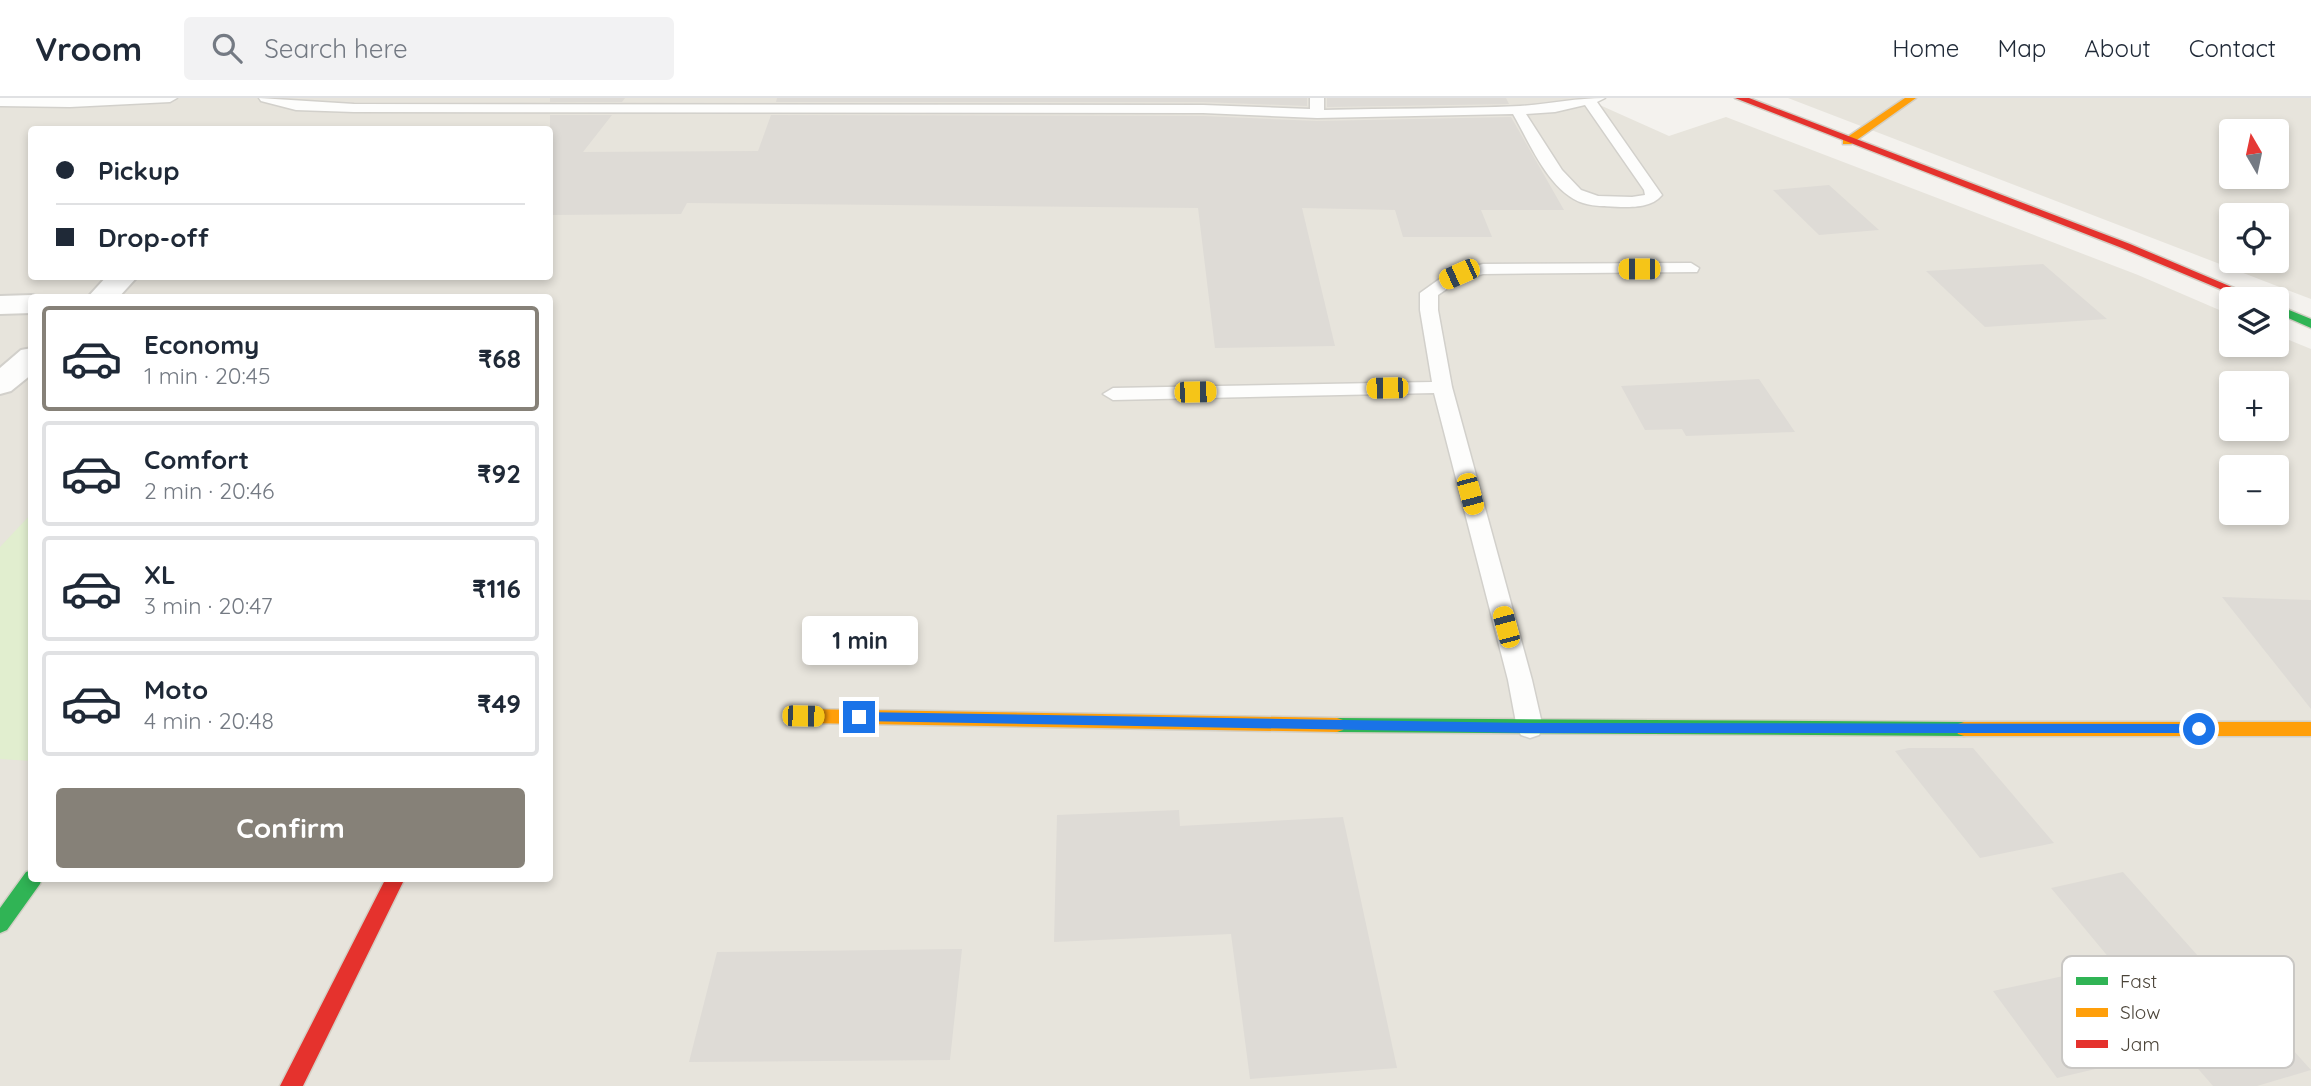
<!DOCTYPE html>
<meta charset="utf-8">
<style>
:root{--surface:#fff;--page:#f2f2f3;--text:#1f2937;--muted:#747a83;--line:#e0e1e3;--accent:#868178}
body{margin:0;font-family:Quicksand,sans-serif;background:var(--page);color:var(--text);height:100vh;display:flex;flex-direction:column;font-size:26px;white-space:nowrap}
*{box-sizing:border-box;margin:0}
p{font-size:23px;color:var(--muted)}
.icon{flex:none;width:38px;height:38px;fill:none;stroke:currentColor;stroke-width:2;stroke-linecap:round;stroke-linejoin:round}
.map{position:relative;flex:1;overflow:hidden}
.panel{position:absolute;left:28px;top:196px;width:525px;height:588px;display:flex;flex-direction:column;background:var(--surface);border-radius:7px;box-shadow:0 4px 10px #0003}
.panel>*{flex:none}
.banner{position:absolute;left:28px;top:28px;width:525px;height:154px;border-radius:7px;box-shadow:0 4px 10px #0003;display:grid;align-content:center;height:154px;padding:0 28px;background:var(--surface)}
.needle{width:46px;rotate:351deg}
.buttons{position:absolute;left:2219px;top:21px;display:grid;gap:14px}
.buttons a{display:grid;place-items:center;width:70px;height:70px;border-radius:7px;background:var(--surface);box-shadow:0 4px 10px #0003;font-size:35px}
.end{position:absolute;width:32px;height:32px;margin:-16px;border:9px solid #1a73e8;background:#fff;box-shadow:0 0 0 4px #fff}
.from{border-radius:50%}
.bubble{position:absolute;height:49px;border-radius:7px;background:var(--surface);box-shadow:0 4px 10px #0003;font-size:23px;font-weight:700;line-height:49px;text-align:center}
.car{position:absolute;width:21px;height:42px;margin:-21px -10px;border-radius:9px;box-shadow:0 0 5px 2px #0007;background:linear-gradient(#f5c518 24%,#345 0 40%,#f5c518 0 76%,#345 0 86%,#f5c518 0)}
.banner b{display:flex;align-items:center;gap:24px;height:66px;font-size:26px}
.banner b+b{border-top:2px solid var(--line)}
.banner i{width:18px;height:18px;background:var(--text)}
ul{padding:12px 0 0;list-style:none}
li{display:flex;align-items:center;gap:21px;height:105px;margin:0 14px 10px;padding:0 14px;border:4px solid var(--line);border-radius:7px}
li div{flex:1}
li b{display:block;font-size:26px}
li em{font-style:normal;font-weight:700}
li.current{border-color:var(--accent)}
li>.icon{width:63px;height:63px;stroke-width:1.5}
.button{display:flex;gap:14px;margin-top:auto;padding:14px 28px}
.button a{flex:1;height:80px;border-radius:7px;background:var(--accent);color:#fff;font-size:28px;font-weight:700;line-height:80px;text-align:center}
header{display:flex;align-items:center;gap:42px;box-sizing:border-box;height:98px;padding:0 35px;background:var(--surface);border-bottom:2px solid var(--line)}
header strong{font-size:33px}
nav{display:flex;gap:38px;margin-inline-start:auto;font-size:24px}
.search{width:490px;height:63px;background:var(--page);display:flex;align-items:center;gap:18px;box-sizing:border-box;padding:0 24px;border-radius:7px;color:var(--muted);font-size:26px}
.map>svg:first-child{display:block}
</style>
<header>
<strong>Vroom</strong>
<div class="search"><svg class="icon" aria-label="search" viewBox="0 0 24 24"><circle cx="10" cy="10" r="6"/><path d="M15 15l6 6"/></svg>Search here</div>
<nav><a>Home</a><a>Map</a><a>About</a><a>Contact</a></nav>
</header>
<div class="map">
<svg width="2311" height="988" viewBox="0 0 2311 988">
<rect width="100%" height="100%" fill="#f4f2ee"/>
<path fill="#e7e4dc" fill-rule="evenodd" d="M0,0H1584L1669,38L1726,19L2138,177L2231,217V247H2277V237L2311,251V988H0ZM32,32H550V178H32ZM32,200H550V780H32ZM2231,285H2277V331H2231ZM2231,369H2277V415H2231Z
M1788,0H2311V201ZM2231,33H2277V79H2231ZM2231,117H2277V163H2231Z"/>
<path fill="#e1eecf" d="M31,416V663L0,661V449Z"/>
<path fill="#dedbd6" d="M550,0H625L622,4H550Z
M777,0H1307V8L1203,4H776Z
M1327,0H1506L1509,6L1327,9Z
M550,17H612L583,54L758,53L771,17L1203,18L1317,23L1511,19L1564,112H1481L1492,139H1403L1395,112L1302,110L1335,248L1215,250L1198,110L687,105L681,116L550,117Z
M1829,87L1879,132L1819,137L1773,92Z
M2043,166L2107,221L1985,229L1926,173Z
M1759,281L1795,334L1686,338L1682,331L1645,332L1621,288Z
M2222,499L2311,502V611Z
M1909,650H1973L2054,745L1980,760L1895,653Z
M1179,712L1180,728L1343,719L1397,970L1250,981L1231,836L1054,844L1057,717Z
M2123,774L2240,905L2249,903L2311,972L2257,988H2213L2181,951L2057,980L1993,893L2115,867L2051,790Z
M962,851L950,962L689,964L717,854Z"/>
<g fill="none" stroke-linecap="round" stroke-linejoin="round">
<defs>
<path id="lane" d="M0,0H177L170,4L70,9L0,8Z
M259,0L354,6L1203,7L1310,11V0H1324V12C1389,10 1455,11 1520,8C1550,6 1576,0 1605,0L1597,4L1662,97C1652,109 1636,109 1621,109C1609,108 1595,109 1583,105C1549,94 1530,45 1513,16L1317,20L1203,15L354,14L296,12L261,3ZM1585,7L1644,92L1645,97L1632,99L1598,98L1581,92L1562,72L1526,16L1555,14Z
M1691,165L1699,170L1697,174L1483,176L1460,182L1438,197V212L1452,289L1532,582L1543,630L1539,637L1530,640L1521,637L1517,630L1508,582L1434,295L1113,302L1103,296L1113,290L1432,284L1420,212V195L1448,175L1483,166Z"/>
<path id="street" d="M107,178H138L118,200H87Z
M32,197L42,200H32V215L0,216V198Z
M32,250V276L11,293L0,296V270L21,252Z"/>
<path id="fast" d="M2277,207L2311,221V230L2277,215Z
M1337,620L1964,624L1970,626L1973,631L1970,636L1964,638L1337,634L1331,632L1328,627L1331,622Z
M32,772V780H42L40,786L7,832L0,835V810L26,774Z"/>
<path id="slow" d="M1905,0H1916L1851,46H1843V42Z
M803,611L1337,620L1343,622L1346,627L1343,632L1337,634L803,625L797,623L794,618L797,613Z
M1964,624H2311V638H1964L1958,636L1955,631L1958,626Z"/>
<path id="jam" d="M1735,0H1749L2130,146L2260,201H2244L2122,150Z
M386,780H405L303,988H280Z"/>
</defs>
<use href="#lane" stroke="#d2d0cb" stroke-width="3"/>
<use href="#street" stroke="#d2d0cb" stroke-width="4"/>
<use href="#fast" stroke="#d3cfc5" stroke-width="3"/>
<use href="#slow" stroke="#d3cfc5" stroke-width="3"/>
<use href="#jam" stroke="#d3cfc5" stroke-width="3"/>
<use href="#lane" fill="#fdfdfc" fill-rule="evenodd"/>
<use href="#street" fill="#fdfdfc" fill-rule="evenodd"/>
<use href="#fast" fill="#30b455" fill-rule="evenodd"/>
<use href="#slow" fill="#ff9f0a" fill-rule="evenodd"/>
<use href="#jam" fill="#e5322d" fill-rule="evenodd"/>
</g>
<path fill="#1a73e8" d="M859,614L1530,625L2199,626L2206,631L2199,635H1530L859,623L853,619Z"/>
<rect x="2062" y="858" width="232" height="112" rx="10" fill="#fff" stroke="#c9c7c4" stroke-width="2"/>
<rect x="2076" y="879" width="32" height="8" fill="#30b455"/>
<rect x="2076" y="910" width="32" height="9" fill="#ff9f0a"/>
<rect x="2076" y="942" width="32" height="8" fill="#e5322d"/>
<g font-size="19" fill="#4b4439">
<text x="2120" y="890">Fast</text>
<text x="2120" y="921">Slow</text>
<text x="2120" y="953">Jam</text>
</g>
</svg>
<div class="buttons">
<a><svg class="needle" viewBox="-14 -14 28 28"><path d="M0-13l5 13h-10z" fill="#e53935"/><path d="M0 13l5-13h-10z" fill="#747a83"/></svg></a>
<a><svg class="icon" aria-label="locate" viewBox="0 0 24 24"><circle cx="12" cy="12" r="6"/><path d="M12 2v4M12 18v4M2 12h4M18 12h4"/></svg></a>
<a><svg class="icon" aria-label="layers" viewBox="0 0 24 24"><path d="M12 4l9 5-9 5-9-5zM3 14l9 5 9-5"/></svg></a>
<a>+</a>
<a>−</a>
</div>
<i class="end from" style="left:2199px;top:631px"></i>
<i class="end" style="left:859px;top:619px"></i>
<div class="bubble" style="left:802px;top:518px;width:116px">1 min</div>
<i class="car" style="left:1639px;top:171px;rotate:270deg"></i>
<i class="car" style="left:1459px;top:176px;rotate:246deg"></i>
<i class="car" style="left:1387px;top:290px;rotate:269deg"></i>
<i class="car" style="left:1195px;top:294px;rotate:89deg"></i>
<i class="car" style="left:1470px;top:396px;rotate:165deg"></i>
<i class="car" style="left:1506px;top:529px;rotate:345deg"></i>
<i class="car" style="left:803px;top:618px;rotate:91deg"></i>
<div class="banner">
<b><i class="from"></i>Pickup</b>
<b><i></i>Drop-off</b>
</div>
<section class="panel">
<ul>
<li class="current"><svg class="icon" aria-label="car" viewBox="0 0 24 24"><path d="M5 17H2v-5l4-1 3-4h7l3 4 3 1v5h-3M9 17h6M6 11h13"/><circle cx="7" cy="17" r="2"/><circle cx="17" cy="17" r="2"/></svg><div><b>Economy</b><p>1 min · 20:45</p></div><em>₹68</em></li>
<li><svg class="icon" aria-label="car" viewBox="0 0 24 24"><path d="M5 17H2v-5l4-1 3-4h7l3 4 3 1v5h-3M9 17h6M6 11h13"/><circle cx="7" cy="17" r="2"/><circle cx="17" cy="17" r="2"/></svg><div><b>Comfort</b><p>2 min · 20:46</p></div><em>₹92</em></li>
<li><svg class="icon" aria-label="car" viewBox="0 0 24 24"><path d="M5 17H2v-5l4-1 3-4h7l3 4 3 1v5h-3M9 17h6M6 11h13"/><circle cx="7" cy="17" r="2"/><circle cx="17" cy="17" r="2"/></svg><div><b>XL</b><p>3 min · 20:47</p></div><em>₹116</em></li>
<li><svg class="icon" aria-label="car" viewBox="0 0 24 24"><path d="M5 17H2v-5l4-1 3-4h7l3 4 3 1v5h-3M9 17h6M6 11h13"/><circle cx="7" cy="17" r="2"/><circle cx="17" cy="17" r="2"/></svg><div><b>Moto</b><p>4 min · 20:48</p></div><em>₹49</em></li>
</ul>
<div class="button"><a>Confirm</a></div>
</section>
</div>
